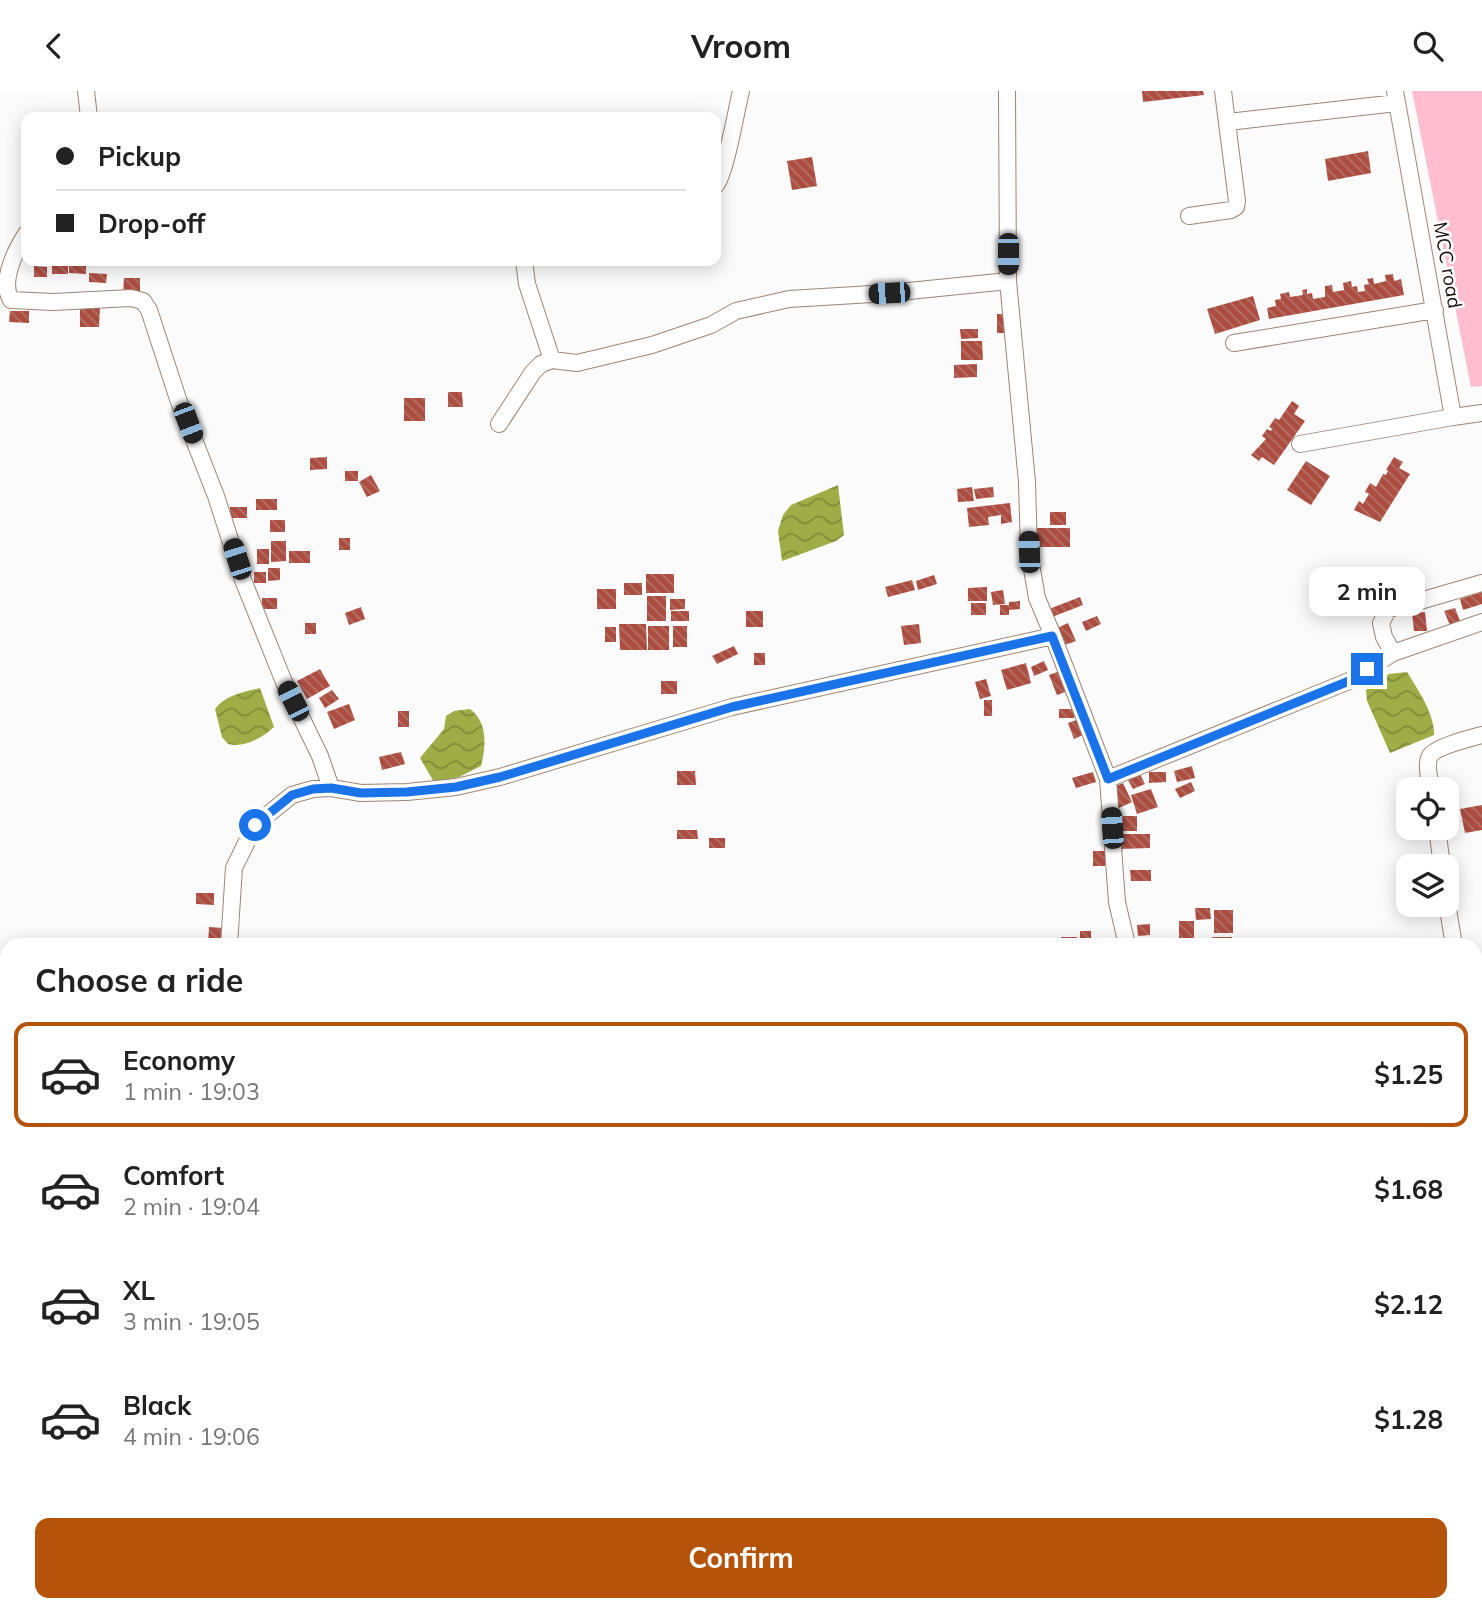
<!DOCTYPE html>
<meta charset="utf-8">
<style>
:root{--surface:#fff;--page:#f6f6f6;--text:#222;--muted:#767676;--line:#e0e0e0;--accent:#b45309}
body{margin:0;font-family:Mulish,sans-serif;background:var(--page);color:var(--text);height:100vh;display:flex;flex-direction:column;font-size:26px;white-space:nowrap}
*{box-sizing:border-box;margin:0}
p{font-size:23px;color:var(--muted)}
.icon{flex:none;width:38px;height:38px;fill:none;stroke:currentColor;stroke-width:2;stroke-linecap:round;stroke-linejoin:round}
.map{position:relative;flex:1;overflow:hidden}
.panel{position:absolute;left:0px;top:847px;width:1482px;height:674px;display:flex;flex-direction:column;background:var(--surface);border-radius:21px 21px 0 0;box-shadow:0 4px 18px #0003}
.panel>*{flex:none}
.top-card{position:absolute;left:21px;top:21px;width:700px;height:154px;border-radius:14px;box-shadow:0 4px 18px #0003;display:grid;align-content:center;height:154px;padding:0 35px;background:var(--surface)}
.fabs{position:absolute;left:1396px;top:686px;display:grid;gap:14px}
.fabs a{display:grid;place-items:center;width:63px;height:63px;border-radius:14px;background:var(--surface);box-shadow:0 4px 18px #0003;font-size:35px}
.end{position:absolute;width:32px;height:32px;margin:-16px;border:9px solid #1a73e8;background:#fff;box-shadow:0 0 0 4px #fff}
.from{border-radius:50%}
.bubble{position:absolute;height:49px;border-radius:14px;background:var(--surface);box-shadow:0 4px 18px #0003;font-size:23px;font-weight:700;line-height:49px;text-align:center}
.car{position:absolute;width:21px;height:42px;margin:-21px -10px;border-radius:9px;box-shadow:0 0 5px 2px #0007;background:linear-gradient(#222 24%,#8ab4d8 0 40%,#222 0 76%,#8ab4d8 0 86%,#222 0)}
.top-card b{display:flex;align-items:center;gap:24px;height:66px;font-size:26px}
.top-card b+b{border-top:2px solid var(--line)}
.top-card i{width:18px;height:18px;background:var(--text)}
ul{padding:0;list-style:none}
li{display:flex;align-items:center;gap:21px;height:105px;margin:0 14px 10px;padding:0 21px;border:4px solid transparent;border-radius:14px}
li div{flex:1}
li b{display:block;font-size:26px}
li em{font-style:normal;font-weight:700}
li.selected{border-color:var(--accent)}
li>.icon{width:63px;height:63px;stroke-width:1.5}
h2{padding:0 35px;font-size:32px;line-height:84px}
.action{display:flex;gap:14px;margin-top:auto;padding:14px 35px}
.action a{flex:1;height:80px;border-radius:14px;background:var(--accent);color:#fff;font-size:28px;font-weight:700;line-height:80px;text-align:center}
header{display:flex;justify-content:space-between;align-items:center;height:91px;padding:0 35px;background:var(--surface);font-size:32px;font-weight:700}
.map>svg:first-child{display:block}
</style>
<header><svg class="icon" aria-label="back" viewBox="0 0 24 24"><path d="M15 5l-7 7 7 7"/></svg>Vroom<svg class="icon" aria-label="search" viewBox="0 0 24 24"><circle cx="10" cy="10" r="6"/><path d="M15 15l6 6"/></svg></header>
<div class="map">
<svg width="1482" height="1520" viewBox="0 0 1482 1520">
<defs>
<pattern id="water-waves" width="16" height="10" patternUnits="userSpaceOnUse" patternTransform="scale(1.75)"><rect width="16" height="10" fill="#9fad46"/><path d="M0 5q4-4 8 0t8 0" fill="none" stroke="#818b39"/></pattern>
<pattern id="building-back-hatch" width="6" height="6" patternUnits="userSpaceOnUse" patternTransform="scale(1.75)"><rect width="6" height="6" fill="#ad4d40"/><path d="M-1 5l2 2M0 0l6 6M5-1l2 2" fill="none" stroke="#b27269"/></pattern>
</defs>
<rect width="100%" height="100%" fill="#fbfbfb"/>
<path fill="#ffbed0" d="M1412,0H1482V295L1471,296Z"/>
<path fill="url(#water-waves)" d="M838,394L844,444L836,450L782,470L778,440L783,424L791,414Z
M1407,581C1418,599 1435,623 1434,644L1390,662L1367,610L1366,599L1389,583Z
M260,597L274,636C262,647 244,657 228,653L222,646L215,618C225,604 244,601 260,597Z
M470,618C488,631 486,656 481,675L459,686L434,691L420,667L444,638L446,625L454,620Z"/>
<path fill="url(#building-back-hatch)" d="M1142,0H1203L1204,4L1143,11Z
M1368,60L1371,82L1328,90L1325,68Z
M812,66L817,95L792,99L787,70Z
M52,170H68V183H52Z
M69,170H86V183L69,182Z
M34,175L47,176V186H34Z
M89,182L107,183L106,192L89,191Z
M1393,183L1394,190L1401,188L1404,204L1269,228L1267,217L1276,215L1275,209L1281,208L1280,203L1289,201L1290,206L1303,204L1302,199L1307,198V203L1312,202L1313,208L1325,206V195L1332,194L1333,201L1344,199L1343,192L1351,190L1352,196L1357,195L1358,201L1365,200L1364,194L1369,193L1367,188L1373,187L1374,193L1386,190L1385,184Z
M124,187H140V203H123Z
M1253,205L1260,229L1215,243L1207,218Z
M80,215L100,216L99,236H80Z
M10,220H29V232L9,231Z
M997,223H1009V242H997Z
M960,238H978V247L961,248Z
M961,250H982L983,269H961Z
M977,273V286L954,287V274Z
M448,301H462L463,316H448Z
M404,307H425V330H404Z
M1292,310L1299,315L1294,323L1305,330L1274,374L1262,366L1259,370L1251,364L1266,348L1262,345L1267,338L1271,340L1272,338L1269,336L1275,327L1279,329Z
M327,366V378L310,379V367Z
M1394,366L1403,371L1399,377L1410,383L1380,431L1354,419L1359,410L1363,413L1369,403L1365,401L1370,392L1376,396L1383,383L1386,384L1388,380L1386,379Z
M1306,370L1330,385L1311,414L1287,399Z
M345,380H358V390H345Z
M371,384L380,400L367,406L359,391Z
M972,396L974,410L958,411L957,398Z
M993,396L994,406L976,408L974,398Z
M256,408H277V419H256Z
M1010,412L1012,431L1001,433V424L988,426L989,434L969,436L967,417Z
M230,416H247V427H230Z
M1050,421H1066V434H1050Z
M270,429H285V441H270Z
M1037,437H1070V456H1037Z
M339,447H350V459H339Z
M271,450H286V470L271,471Z
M257,458H269V473H257Z
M289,460H310V472H289Z
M268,477H280V489L268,490Z
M254,481H266V492H254Z
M646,483H674V502H646Z
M934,484L937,493L918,499L916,490Z
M912,489L915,499L888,506L885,496Z
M624,492H642V504H624Z
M987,496V510H968V497Z
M597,498H616V518H597Z
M1003,499L1005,513L993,514L991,501Z
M1482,501V513L1463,519L1460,508Z
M647,505H666V530H647Z
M1080,506L1083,514L1052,526L1049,518Z
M262,507H277V518H262Z
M670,508H685V518L670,519Z
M1020,510V518L1009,519V524H1000V514H1009V511Z
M971,512H986V524H971Z
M361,516L365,528L349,534L345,522Z
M1455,517L1462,535L1452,539L1444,520Z
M671,520H689V530H671Z
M746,520H763V536H746Z
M1425,521L1427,540H1414L1412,522Z
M1097,525L1101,533L1086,540L1082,531Z
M305,532H316V543H305Z
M1068,532L1076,550L1062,555L1055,538Z
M619,533H646L647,559H620Z
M919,533L921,552L904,554L901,535Z
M648,535H669V559H648Z
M673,535H687V556H673Z
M605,536H616V551H605Z
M734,555L738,563L717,573L712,565Z
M754,562H765V574H754Z
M1044,570L1048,579L1034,585L1031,576Z
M1026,572L1031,592L1007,599L1001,579Z
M320,578L330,595L307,608L297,590Z
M1060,580L1068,600L1057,604L1049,584Z
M986,588L991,605L980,608L975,591Z
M661,590H677V603H661Z
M332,599L339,608L325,617L319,607Z
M984,609H992V625H984Z
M349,613L355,629L334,638L327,621Z
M1059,618H1074V627H1059Z
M398,620H409V636H398Z
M1079,628L1085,643L1074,648L1068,632Z
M401,661L405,673L382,679L379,666Z
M1192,675L1195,687L1177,691L1174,680Z
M677,680H695L696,694H677Z
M1093,681L1096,691L1076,697L1072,687Z
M1149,681H1166V691L1149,692Z
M1140,683L1145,693L1133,698L1128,689Z
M1191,691L1195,700L1180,707L1175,698Z
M1123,692L1132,711L1119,717L1111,697Z
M1151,698L1158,716L1137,723L1131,704Z
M1482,714V739L1465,742L1460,718Z
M1118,725H1137V740H1118Z
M677,739H697L698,748H677Z
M1118,743H1150V757L1119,758Z
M709,747H725V757H709Z
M1093,760H1105V775H1093Z
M1130,779H1151V790H1131Z
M196,802H214V814L196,813Z
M1195,817H1210L1211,828L1196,829Z
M1214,819H1233V842H1214Z
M1179,830H1194V848H1179Z
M1150,833V844L1138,845L1137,834Z
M209,836L223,837L222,854H208Z
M1080,840H1091V853H1080Z
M1061,846H1077V854H1061Z
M1212,846H1232V854H1212Z
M1482,1325V1351L1475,1354V1328Z"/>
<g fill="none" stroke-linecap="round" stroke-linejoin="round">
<defs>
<path id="street" d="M86,0L89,26
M1395,0L1453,326L1482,322
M1228,31L1397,12
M716,94C726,81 736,20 741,0
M1189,125L1231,119L1236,116L1237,110L1223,0
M26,143C15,160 0,191 11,209L53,211L131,207L143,210L149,219L178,308L216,405L243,489L284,591L320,665L331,697
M524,170L527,193L552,269
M1234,252L1435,219
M499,333L533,281L541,273L552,269L577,272L652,254L711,234L736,220L789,208L889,202L1008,190
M1300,353L1453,326
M1053,545L1108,688L1117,811L1127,854
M1393,562L1384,546L1381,532L1388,519L1402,513L1420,510L1482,492
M1108,688L1349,590L1393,562L1482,531
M1431,698C1430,689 1425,673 1430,665C1435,656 1471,647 1482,644
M1437,737L1442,775
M1447,813L1454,854
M229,854L234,777L255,734L292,704L313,698L331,697L361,702L407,701L456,696L500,686L732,616L1053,545L1037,507L1029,461L1027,391L1008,190L1007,0
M1475,923L1482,940
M0,1045L7,1043
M1393,1514L1395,1520
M1024,1520L1026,1514"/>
</defs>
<use href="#street" stroke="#9d8573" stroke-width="18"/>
<use href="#street" stroke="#fff" stroke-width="16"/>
</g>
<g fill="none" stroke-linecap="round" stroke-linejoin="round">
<path stroke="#1a73e8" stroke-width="9" d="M255,734L292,704L313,698L331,697L361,702L407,701L456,696L500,686L732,616L1052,545L1108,688L1349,590L1367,578"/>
</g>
<g text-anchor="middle" stroke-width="5" stroke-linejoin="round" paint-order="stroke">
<g font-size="19" fill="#1a110b" stroke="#fff">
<text transform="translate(1448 174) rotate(80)" y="7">MCC road</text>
</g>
</g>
</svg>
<div class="fabs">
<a><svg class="icon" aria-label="locate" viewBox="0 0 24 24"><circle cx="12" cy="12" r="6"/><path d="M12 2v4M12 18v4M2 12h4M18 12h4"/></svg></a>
<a><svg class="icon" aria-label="layers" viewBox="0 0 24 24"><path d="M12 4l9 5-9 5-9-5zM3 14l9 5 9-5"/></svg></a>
</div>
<i class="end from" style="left:255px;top:734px"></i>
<i class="end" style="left:1367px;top:578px"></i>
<div class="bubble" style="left:1309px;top:476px;width:116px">2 min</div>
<i class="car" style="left:1008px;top:163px;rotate:180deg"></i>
<i class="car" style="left:889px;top:202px;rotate:267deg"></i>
<i class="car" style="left:188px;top:332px;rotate:159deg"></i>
<i class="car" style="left:1029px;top:461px;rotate:358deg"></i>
<i class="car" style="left:237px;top:468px;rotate:342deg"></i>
<i class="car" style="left:293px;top:610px;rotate:333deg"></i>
<i class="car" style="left:1112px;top:737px;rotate:356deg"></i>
<div class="top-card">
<b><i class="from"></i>Pickup</b>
<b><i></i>Drop-off</b>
</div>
<section class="panel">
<h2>Choose a ride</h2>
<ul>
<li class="selected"><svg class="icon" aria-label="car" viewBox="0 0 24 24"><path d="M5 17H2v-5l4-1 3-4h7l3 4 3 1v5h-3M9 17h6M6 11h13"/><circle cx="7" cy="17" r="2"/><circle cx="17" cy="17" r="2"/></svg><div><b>Economy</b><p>1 min · 19:03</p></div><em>$1.25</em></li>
<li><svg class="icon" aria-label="car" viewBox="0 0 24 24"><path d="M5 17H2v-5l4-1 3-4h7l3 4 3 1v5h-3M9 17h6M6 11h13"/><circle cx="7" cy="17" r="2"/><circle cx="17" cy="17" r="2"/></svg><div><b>Comfort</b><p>2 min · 19:04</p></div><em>$1.68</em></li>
<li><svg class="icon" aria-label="car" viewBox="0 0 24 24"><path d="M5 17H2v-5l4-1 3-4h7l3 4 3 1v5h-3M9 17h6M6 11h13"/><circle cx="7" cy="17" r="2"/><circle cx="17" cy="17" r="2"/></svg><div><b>XL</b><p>3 min · 19:05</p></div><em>$2.12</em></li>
<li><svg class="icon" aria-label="car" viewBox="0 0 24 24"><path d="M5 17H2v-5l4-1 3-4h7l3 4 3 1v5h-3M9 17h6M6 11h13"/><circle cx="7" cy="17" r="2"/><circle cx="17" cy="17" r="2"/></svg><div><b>Black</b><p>4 min · 19:06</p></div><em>$1.28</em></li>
</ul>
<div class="action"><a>Confirm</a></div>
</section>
</div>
